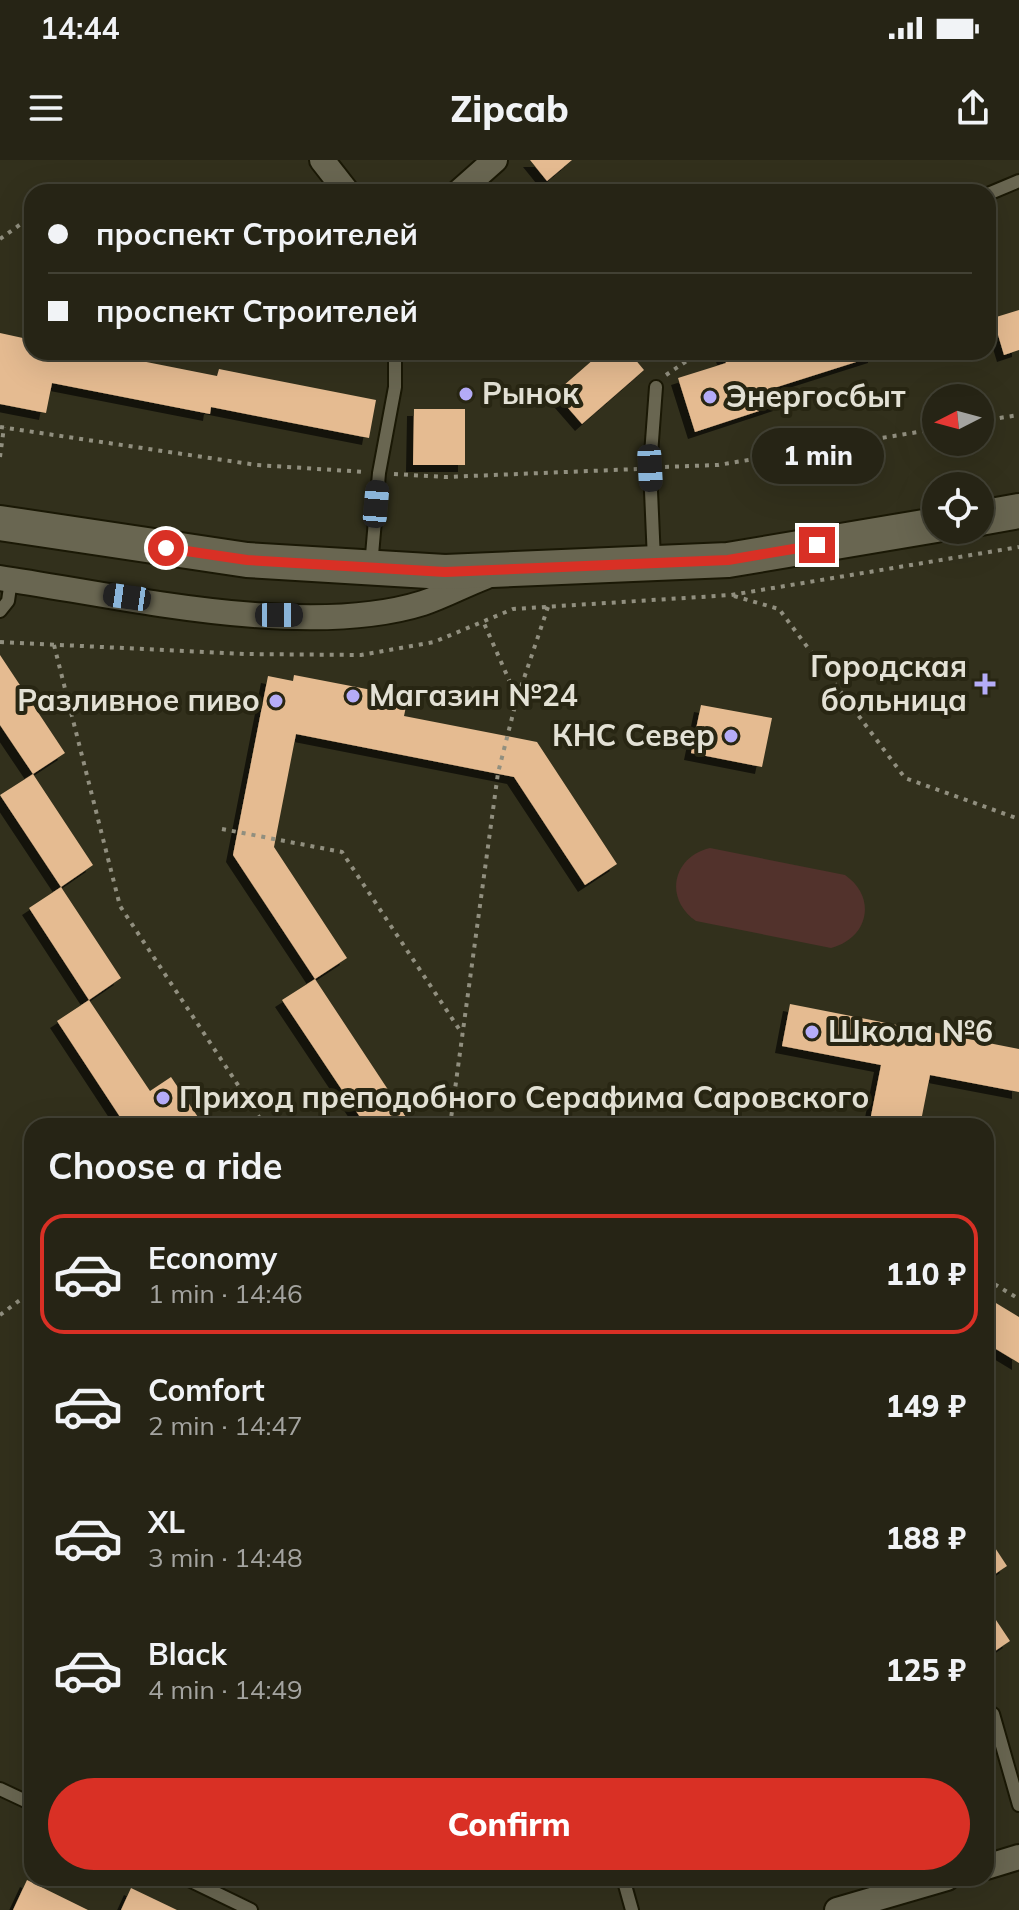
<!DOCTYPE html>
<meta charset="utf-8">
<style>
:root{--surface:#262415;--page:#2e2c1e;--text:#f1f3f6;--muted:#a4a4a0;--line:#424134;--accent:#d93025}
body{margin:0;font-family:Mulish,sans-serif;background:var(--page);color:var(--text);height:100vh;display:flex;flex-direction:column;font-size:30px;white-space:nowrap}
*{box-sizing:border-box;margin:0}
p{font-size:26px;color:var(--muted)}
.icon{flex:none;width:44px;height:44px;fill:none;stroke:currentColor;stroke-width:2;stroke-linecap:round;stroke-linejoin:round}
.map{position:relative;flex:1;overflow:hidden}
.details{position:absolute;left:24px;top:958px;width:970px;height:768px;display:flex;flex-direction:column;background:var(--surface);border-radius:24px;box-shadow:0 8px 32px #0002,0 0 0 2px var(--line)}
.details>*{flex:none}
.guide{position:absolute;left:24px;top:24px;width:972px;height:176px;border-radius:24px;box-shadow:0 8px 32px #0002,0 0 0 2px var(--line);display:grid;align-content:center;height:176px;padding:0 24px;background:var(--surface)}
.needle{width:52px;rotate:264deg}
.controls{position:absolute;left:922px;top:224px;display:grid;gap:16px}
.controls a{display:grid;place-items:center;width:72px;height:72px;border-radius:50%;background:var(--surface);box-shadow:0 8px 32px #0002,0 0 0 2px var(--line);font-size:40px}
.end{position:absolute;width:36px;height:36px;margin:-18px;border:10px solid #d93025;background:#fff;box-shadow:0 0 0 4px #fff}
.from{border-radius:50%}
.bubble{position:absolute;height:56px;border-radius:28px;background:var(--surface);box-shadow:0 8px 32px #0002,0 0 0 2px var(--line);font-size:26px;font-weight:800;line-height:56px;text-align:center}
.car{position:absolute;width:24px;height:48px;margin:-24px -12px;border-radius:10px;box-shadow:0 0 6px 2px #0007;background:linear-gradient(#222 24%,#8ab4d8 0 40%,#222 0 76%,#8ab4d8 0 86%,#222 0)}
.guide b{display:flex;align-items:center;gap:28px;height:76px;font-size:30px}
.guide b+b{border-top:2px solid var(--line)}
.guide i{width:20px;height:20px;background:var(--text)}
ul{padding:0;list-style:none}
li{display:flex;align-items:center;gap:24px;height:120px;margin:0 16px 12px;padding:0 8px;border:4px solid transparent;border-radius:24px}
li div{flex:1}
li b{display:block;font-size:30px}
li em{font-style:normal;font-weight:800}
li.active{border-color:var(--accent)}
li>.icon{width:72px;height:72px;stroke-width:1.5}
h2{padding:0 24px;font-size:36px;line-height:96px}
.primary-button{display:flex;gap:16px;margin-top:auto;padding:16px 24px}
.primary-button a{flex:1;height:92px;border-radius:48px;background:var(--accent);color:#fff;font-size:32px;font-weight:800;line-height:92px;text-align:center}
.status{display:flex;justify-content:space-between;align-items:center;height:56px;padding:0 40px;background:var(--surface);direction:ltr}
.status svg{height:22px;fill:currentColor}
header{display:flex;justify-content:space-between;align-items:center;height:104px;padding:0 24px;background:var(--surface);font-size:36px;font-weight:800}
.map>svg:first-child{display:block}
</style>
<div class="status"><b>14:44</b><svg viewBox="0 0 49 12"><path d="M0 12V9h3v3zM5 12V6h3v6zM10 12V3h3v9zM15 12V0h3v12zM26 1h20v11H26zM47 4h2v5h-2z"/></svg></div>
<header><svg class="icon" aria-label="menu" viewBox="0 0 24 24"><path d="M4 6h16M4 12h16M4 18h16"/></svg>Zipcab<svg class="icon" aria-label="share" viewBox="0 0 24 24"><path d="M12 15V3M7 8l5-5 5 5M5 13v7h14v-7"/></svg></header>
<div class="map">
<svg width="1019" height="1750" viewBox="0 0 1019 1750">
<defs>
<filter id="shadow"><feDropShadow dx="-7" dy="7" stdDeviation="0" flood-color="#0009"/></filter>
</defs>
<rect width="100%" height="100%" fill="#32301c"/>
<path fill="#52322c" d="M710,688L845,715C877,737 869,778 831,788L696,761C664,739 672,697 710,688Z"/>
<path fill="#e5bb91" filter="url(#shadow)" d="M530,0H572L547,21Z
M1019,150V190L1004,195L993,158Z
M0,173L32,180V192H96L217,216L219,209L376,240L369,278L211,247L210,254L52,223L46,253L0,244Z
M602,192H629L644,210L582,264L555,233Z
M722,192H875V196L774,228L780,244L695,272L678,218L726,203Z
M414,249H465V305H413Z
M0,495L65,593L33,614L0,565Z
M294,515L408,537L404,556L537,582L617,704L585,725L514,617L296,574L274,687L347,798L315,819L233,695L268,516L293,521Z
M701,545L772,558L762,607L691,593Z
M33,614L93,705L61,727L0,635Z
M61,727L121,818L89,840L29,748Z
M315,819L412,966H366L282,840Z
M89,840L150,931L171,917L204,966H126L57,861Z
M790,844L1019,889V932L930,915L920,966H869L881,905L782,886Z
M986,1137L1019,1157V1203L986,1183Z
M986,1374L1007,1406L986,1420Z
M986,1445L1010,1481L986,1497Z
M27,1720L88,1750H13Z
M131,1728L177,1750H121Z"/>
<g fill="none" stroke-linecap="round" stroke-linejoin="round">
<defs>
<path id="lane" d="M988,34L1019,21
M654,400L650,308L656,227
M371,407L379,313L395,227V192
M0,451L8,441L11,420
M993,1554L1019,1645
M0,1629L32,1644
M185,1718L251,1750
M623,1718L632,1750"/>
<path id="street" d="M322,0L347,32
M459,32L495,0
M0,418C122,436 305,480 423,443C444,436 464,425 485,417
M986,1707L1019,1697
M837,1750L947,1718"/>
<path id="secondary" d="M980,358L1019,351
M0,363L247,400L445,412L728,400L936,365"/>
</defs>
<use href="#lane" stroke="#1a1805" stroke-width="16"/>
<use href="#street" stroke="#1a1805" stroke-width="28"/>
<use href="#secondary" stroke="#1a1805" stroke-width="38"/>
<path stroke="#918f7f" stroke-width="4" stroke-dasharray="4 6" stroke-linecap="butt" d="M0,79L32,56
M666,215L700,192
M980,261L1019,255
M0,267L257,305L365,312
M0,297L4,267
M665,307L718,305L936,269
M394,314L446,317L637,309
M734,436L779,449L905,618L1019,659
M0,482L245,494L361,495L434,482L513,449L731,435L1019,387
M54,485L120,746L265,966
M518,536L548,447
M222,669L342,692L463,875
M450,966L498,613L517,538L483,461
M986,1119L1019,1139
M0,1155L32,1131"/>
<use href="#lane" stroke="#696651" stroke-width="12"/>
<use href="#street" stroke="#696651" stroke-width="24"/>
<use href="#secondary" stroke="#696651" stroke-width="34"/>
</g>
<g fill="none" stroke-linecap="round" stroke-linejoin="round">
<path stroke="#d93025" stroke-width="10" d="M166,388L247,400L445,412L728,400L817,385"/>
</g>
<g fill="#b5acf8" stroke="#282613" stroke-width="3">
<circle cx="466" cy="234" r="8"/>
<circle cx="710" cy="237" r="8"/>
<path d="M981 512h8v8h8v8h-8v8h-8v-8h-8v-8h8z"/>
<circle cx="353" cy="536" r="8"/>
<circle cx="276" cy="541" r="8"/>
<circle cx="731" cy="576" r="8"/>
<circle cx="812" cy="872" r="8"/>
<circle cx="163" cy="938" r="8"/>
</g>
<g text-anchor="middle" stroke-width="8" stroke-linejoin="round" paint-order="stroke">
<g font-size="30" font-weight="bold" fill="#e3e1d5" stroke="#282613" text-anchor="start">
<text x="482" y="244">Рынок</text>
<text x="726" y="247">Энергосбыт</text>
<text x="967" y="517" text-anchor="end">Городская<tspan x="967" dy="34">больница</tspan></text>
<text x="369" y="546">Магазин №24</text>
<text x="260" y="551" text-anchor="end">Разливное пиво</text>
<text x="715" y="586" text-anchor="end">КНС Север</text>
<text x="828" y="882">Школа №6</text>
<text x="179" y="948">Приход преподобного Серафима Саровского</text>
</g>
</g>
</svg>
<div class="controls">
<a><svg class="needle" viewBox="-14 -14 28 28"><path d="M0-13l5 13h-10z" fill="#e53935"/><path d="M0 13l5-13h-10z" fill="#a4a4a0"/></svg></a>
<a><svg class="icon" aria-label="locate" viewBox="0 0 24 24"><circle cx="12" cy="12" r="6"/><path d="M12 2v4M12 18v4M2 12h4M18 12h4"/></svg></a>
</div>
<i class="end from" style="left:166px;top:388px"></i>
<i class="end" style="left:817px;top:385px"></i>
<div class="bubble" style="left:752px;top:268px;width:132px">1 min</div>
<i class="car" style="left:650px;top:308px;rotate:177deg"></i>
<i class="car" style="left:376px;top:344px;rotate:5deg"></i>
<i class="car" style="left:127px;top:437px;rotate:278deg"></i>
<i class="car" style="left:279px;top:455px;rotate:90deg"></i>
<div class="guide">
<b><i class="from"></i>проспект Строителей</b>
<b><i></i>проспект Строителей</b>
</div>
<section class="details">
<h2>Choose a ride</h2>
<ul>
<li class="active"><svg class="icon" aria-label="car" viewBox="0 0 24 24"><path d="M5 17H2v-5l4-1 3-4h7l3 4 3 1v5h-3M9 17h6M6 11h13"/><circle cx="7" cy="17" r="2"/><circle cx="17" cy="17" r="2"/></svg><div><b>Economy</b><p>1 min · 14:46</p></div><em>110 ₽</em></li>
<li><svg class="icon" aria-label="car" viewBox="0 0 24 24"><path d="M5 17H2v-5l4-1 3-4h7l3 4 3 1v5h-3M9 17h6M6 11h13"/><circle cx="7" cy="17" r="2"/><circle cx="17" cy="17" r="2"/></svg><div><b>Comfort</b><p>2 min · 14:47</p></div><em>149 ₽</em></li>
<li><svg class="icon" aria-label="car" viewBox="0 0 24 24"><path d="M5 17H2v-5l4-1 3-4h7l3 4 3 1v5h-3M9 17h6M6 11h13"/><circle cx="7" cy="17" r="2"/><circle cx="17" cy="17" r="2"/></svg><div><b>XL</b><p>3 min · 14:48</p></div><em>188 ₽</em></li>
<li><svg class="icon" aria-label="car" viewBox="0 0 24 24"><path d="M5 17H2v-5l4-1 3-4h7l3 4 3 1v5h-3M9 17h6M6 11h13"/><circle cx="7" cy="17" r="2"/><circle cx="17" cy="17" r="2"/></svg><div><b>Black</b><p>4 min · 14:49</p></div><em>125 ₽</em></li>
</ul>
<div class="primary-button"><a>Confirm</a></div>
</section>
</div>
